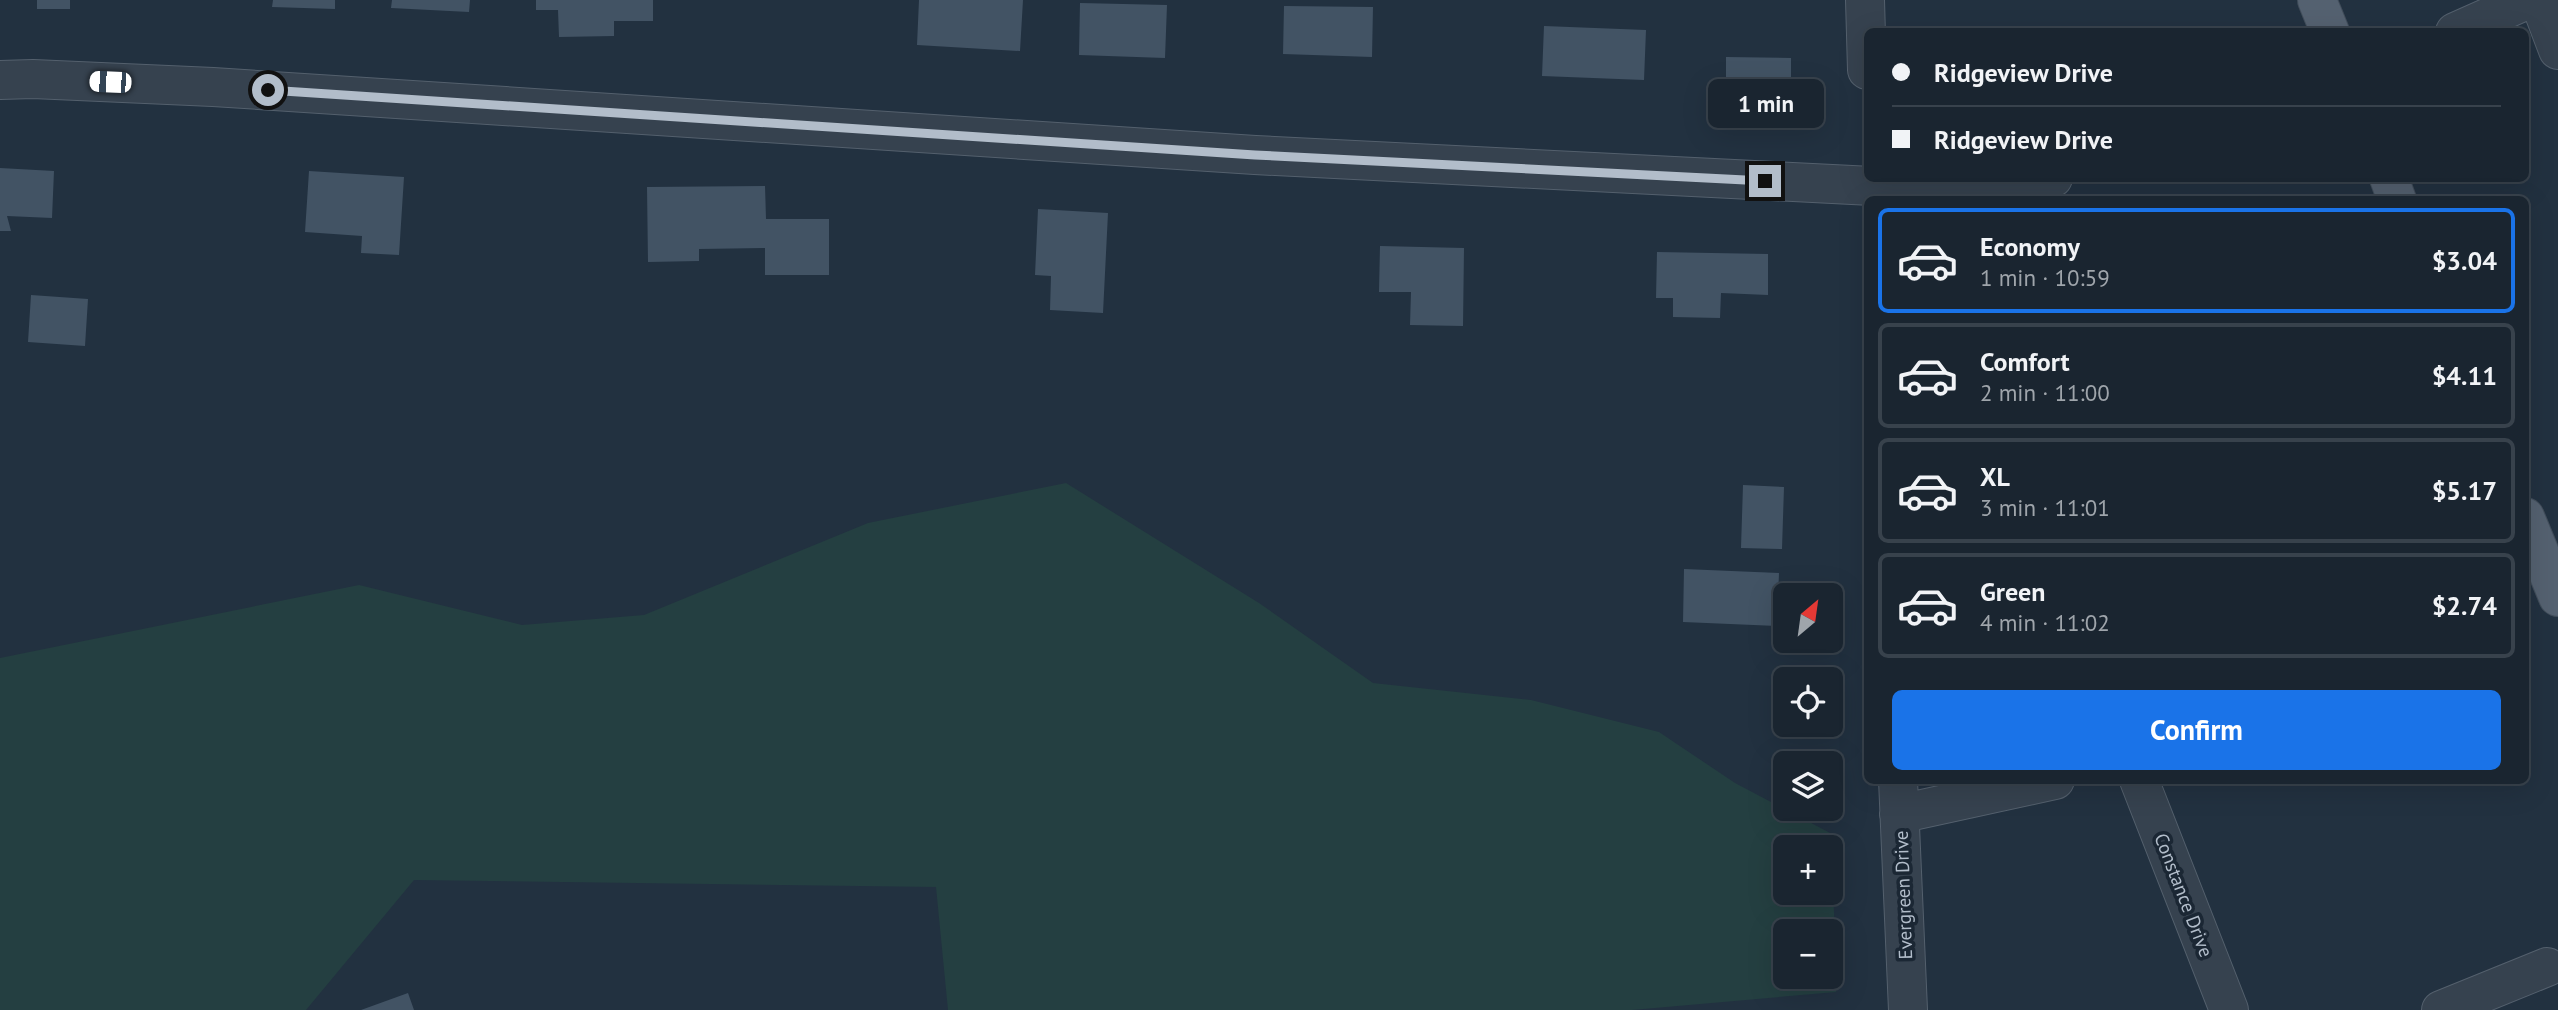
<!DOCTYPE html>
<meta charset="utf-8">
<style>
:root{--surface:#1a2530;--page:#27313c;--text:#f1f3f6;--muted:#9fa5ab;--line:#38424c;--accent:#1a73e8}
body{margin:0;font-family:"PT Sans",sans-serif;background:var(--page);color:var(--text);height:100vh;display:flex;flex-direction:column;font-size:26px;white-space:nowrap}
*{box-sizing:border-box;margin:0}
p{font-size:23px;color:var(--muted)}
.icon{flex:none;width:38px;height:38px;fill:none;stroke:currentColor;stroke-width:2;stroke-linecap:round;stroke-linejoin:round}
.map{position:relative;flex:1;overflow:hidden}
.side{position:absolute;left:1864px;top:196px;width:665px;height:588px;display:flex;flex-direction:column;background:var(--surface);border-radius:10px;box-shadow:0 7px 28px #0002,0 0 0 2px var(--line)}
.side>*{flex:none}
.hud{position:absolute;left:1864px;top:28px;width:665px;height:154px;border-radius:10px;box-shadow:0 7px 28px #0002,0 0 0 2px var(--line);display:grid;align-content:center;height:154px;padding:0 28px;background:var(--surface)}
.needle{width:46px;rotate:29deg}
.controls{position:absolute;left:1773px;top:583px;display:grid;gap:14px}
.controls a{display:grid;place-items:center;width:70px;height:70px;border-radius:10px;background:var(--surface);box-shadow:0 7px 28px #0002,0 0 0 2px var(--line);font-size:35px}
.end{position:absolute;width:32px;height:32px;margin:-16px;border:9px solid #b2bdca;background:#111;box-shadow:0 0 0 4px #111}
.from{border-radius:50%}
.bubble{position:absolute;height:49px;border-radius:10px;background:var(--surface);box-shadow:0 7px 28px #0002,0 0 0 2px var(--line);font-size:23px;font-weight:700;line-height:49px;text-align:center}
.car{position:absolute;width:21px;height:42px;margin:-21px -10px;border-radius:9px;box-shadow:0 0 5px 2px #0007;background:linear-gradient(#fff 24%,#345 0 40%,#fff 0 76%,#345 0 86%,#fff 0)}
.hud b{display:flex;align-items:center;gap:24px;height:66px;font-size:26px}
.hud b+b{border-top:2px solid var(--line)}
.hud i{width:18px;height:18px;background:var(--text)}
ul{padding:12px 0 0;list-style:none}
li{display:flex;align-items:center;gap:21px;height:105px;margin:0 14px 10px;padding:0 14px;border:4px solid var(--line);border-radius:10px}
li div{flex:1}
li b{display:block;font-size:26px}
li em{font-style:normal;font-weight:700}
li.on{border-color:var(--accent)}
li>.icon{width:63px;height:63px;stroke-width:1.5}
.primary-button{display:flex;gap:14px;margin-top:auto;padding:14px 28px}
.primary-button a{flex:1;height:80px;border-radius:10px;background:var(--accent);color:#fff;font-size:28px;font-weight:700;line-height:80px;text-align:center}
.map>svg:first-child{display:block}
</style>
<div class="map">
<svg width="2558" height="1010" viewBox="0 0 2558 1010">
<rect width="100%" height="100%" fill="#223140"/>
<path fill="#243f41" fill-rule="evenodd" d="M1066,483L1259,603L1373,683L1531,700L1659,732L1735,783L1832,834L1836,992L1632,1010H948L936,887L414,880L306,1010H0V658L359,585L522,625L644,615L868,523ZM1785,847H1830V892H1785ZM1785,931H1830V976H1785Z"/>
<path fill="#425364" d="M37,0H70V9H37Z
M273,0H335V9L272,7Z
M392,0H470L469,12L391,8Z
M536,0H653V21H614V36L559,37L558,10H536Z
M919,0H1023L1020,51L917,45Z
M1080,3L1167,5L1165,58L1079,55Z
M1284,6L1373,7L1372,57L1283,54Z
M1544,26L1646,30L1644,80L1542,76Z
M1726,57L1791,58V107H1726Z
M0,168L54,171L52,218L7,216L11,231H0Z
M309,171L404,177L399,255L361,253L362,236L305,232Z
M765,186L766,219H829V275H765V248L699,249V261L648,262L647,187Z
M1038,209L1108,213L1103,313L1050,310L1051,276L1035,275Z
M1380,246L1464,248L1463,326L1410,325L1411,292H1379Z
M1657,252L1768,254V295L1721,293L1720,318L1673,317V298H1656Z
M31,295L88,299L85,346L28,342Z
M1743,485L1784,487L1782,549L1741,548Z
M1684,569L1779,573L1777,626L1683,622Z
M408,993L414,1010H361Z"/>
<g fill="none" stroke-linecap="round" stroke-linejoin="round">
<defs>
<path id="minor" d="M1865,0L1867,70
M2539,0L2558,50
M2455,32L2527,0
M0,80L33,79L213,87L1255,155L1872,186H1984L2053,178
M1898,780L1908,1010
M2139,780L2229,1010
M1899,814L2055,780
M2441,1010L2547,967"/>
<path id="major" d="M2317,0L2330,32
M2389,178L2397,200
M2525,517L2558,597"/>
</defs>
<use href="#minor" stroke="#54606d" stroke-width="40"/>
<use href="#major" stroke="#424e5b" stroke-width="40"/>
<use href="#minor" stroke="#36424f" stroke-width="38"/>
<use href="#major" stroke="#546170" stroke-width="38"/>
</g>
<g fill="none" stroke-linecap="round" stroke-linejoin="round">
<path stroke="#b2bdca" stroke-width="9" d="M268,90L1255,155L1765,181"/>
</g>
<g text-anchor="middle" stroke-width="7" stroke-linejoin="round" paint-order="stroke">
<g font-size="19" fill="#b2bdca" stroke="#1b2734">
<text transform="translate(1903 895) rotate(-92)" y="7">Evergreen Drive</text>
<text transform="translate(2184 895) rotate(69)" y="7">Constance Drive</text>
</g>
</g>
</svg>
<div class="controls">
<a><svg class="needle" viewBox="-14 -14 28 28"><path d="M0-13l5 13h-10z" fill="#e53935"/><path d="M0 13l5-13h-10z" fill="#9fa5ab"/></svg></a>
<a><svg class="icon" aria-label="locate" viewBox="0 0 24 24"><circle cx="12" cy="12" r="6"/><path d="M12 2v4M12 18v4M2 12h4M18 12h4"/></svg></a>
<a><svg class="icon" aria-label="layers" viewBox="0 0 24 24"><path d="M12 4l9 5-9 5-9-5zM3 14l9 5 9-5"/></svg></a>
<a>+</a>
<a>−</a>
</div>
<i class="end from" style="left:268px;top:90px"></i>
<i class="end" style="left:1765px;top:181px"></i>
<div class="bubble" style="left:1708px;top:79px;width:116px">1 min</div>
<i class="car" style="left:110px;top:82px;rotate:272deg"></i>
<div class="hud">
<b><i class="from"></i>Ridgeview Drive</b>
<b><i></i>Ridgeview Drive</b>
</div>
<section class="side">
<ul>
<li class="on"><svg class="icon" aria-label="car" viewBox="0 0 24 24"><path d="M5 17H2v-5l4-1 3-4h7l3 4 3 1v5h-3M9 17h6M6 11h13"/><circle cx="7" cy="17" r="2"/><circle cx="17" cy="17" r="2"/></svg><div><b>Economy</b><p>1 min · 10:59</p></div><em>$3.04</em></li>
<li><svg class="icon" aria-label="car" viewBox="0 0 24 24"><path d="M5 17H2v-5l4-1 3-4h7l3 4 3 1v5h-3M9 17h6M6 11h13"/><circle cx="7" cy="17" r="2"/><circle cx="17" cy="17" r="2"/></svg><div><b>Comfort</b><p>2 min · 11:00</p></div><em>$4.11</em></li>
<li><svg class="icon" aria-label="car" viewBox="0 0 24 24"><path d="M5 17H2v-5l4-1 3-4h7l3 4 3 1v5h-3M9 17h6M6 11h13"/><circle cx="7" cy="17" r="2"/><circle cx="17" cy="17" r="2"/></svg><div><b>XL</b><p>3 min · 11:01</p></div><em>$5.17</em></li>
<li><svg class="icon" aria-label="car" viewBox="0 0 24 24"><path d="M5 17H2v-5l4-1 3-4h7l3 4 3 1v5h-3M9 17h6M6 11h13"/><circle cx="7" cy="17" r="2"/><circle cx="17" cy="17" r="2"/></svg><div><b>Green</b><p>4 min · 11:02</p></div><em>$2.74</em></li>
</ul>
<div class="primary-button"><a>Confirm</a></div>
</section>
</div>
